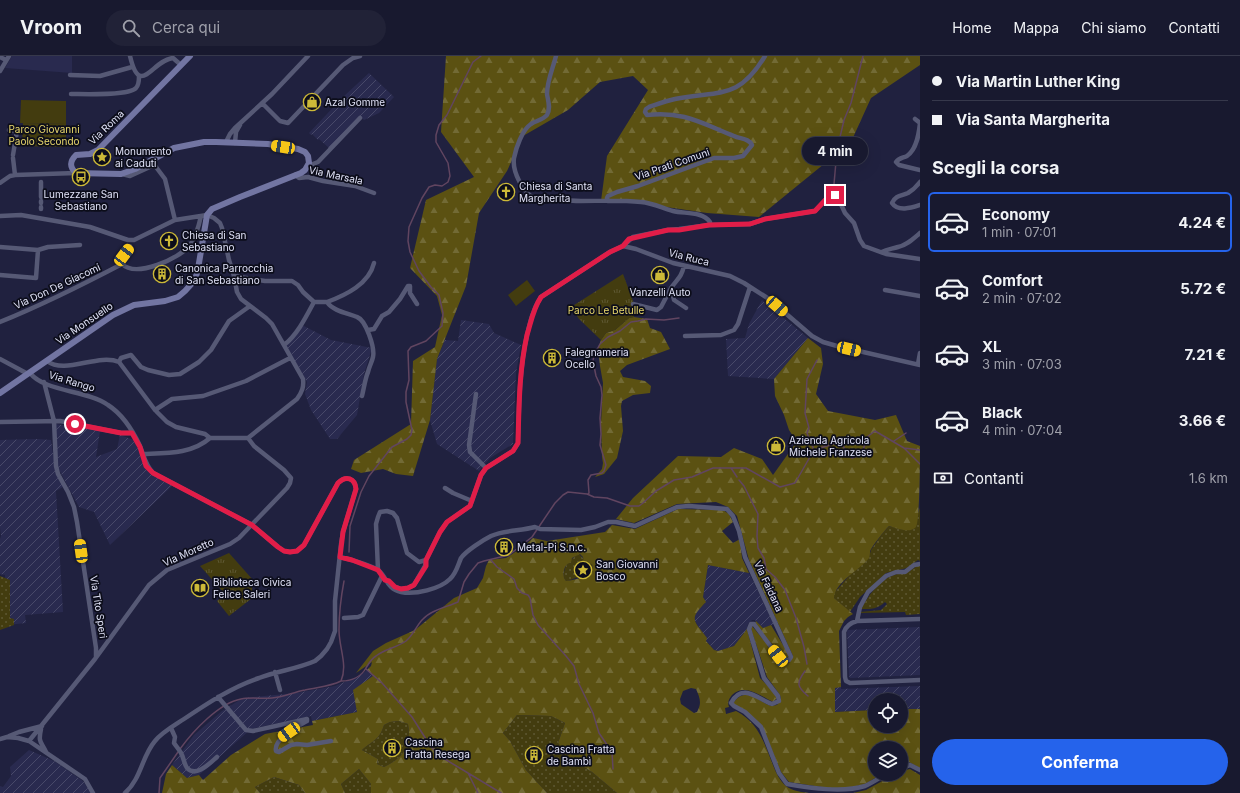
<!DOCTYPE html>
<html lang="it">
<meta charset="utf-8">
<style>
:root{--surface:#18192f;--page:#212237;--text:#f1f3f6;--muted:#9fa0aa;--line:#36384b;--accent:#2563eb}
body{margin:0;font-family:Inter,sans-serif;background:var(--page);color:var(--text);height:100vh;display:flex;flex-direction:column;font-size:15px;white-space:nowrap}
*{box-sizing:border-box;margin:0}
p{font-size:13px;color:var(--muted)}
.icon{flex:none;width:22px;height:22px;fill:none;stroke:currentColor;stroke-width:2;stroke-linecap:round;stroke-linejoin:round}
.map{position:relative;flex:1;overflow:hidden}
.details{display:flex;flex-direction:column;background:var(--surface);width:320px}
.details>*{flex:none}
.banner{display:grid;align-content:center;height:88px;padding:0 12px;background:var(--surface)}
.tools{position:absolute;left:868px;top:637px;display:grid;gap:8px}
.tools a{display:grid;place-items:center;width:40px;height:40px;border-radius:50%;background:var(--surface);box-shadow:0 4px 16px #0002,0 0 0 1px var(--line);font-size:20px}
.end{position:absolute;width:18px;height:18px;margin:-9px;border:5px solid #e11d48;background:#fff;box-shadow:0 0 0 2px #fff}
.from{border-radius:50%}
.bubble{position:absolute;height:28px;border-radius:14px;background:var(--surface);box-shadow:0 4px 16px #0002,0 0 0 1px var(--line);font-size:13px;font-weight:700;line-height:28px;text-align:center}
.car{position:absolute;width:12px;height:24px;margin:-12px -6px;border-radius:5px;box-shadow:0 0 3px 1px #0007;background:linear-gradient(#f5c518 24%,#345 0 40%,#f5c518 0 76%,#345 0 86%,#f5c518 0)}
.banner b{display:flex;align-items:center;gap:14px;height:38px;font-size:15px}
.banner b+b{border-top:1px solid var(--line)}
.banner i{width:10px;height:10px;background:var(--text)}
ul{padding:0;list-style:none}
li{display:flex;align-items:center;gap:12px;height:60px;margin:0 8px 6px;padding:0 4px;border:2px solid transparent;border-radius:6px}
li div{flex:1}
li b{display:block;font-size:15px}
li em{font-style:normal;font-weight:700}
li.active{border-color:var(--accent)}
li>.icon{width:36px;height:36px;stroke-width:1.5}
h2{padding:0 12px;font-size:18px;line-height:48px}
.pay{display:flex;align-items:center;gap:10px;height:44px;padding:0 12px;font-size:15px}
.pay p{margin-inline-start:auto}
.cta{display:flex;gap:8px;margin-top:auto;padding:8px 12px}
.cta a{flex:1;height:46px;border-radius:24px;background:var(--accent);color:#fff;font-size:16px;font-weight:700;line-height:46px;text-align:center}
header{display:flex;align-items:center;gap:24px;box-sizing:border-box;height:56px;padding:0 20px;background:var(--surface);border-bottom:1px solid var(--line)}
header strong{font-size:19px}
nav{display:flex;gap:22px;margin-inline-start:auto;font-size:14px}
.search{width:280px;height:36px;background:var(--page);display:flex;align-items:center;gap:10px;box-sizing:border-box;padding:0 14px;border-radius:22px;color:var(--muted);font-size:15px}
main{display:flex;flex:1;min-height:0}
.map>svg:first-child{display:block}
</style>
<header>
<strong>Vroom</strong>
<div class="search"><svg class="icon" aria-label="search" viewBox="0 0 24 24"><circle cx="10" cy="10" r="6"/><path d="M15 15l6 6"/></svg>Cerca qui</div>
<nav><a>Home</a><a>Mappa</a><a>Chi siamo</a><a>Contatti</a></nav>
</header>
<main>
<div class="map">
<svg width="920" height="737" viewBox="0 0 920 737">
<defs>
<pattern id="industrial-furrows" width="10" height="10" patternUnits="userSpaceOnUse"><rect width="10" height="10" fill="#292a4f"/><path d="M-1 1l2-2M0 10L10 0M9 11l2-2" fill="none" stroke="#484969"/></pattern>
<pattern id="grass-dots" width="8" height="8" patternUnits="userSpaceOnUse"><rect width="8" height="8" fill="#433c0f"/><path d="M2 2h.1M6 6h.1" fill="none" stroke="#5e5833" stroke-width="1.8" stroke-linecap="round"/></pattern>
<pattern id="forest-firs" width="22" height="20" patternUnits="userSpaceOnUse"><rect width="22" height="20" fill="#5b5112"/><path d="M5 1l3.5 6h-7zM16 11l3.5 6h-7z" fill="#726a35"/></pattern>
<pattern id="park-tufts" width="24" height="20" patternUnits="userSpaceOnUse"><rect width="24" height="20" fill="#433c0f"/><path d="M3 7l-1-3M5 7V3M7 7l1-3M15 17l-1-3M17 17v-4M19 17l1-3" fill="none" stroke="#5e5833"/></pattern>
</defs>
<rect width="100%" height="100%" fill="#20213f"/>
<path fill="#292a4f" d="M12,0H72V17L5,12Z"/>
<path fill="url(#industrial-furrows)" d="M369,17L394,41L379,57L364,64L360,60L329,92L319,83L318,84L312,78L311,79L309,77L343,41Z
M762,244L808,282L774,323L728,320L726,283L745,282L749,268Z
M461,264L489,268L494,277L521,289L516,317L513,388L490,402L479,415L437,388L430,364L437,303L445,284L458,285Z
M302,269L331,284L372,292L364,318L357,359L337,383H330L311,354L305,338L307,326L286,290Z
M56,368L100,375L96,401L117,393L120,379L134,384L140,396L144,411L152,419L172,430L110,489L94,456L79,451L57,410Z
M38,383L51,384L55,411L63,431L56,435L63,556L25,559L26,567L7,569L5,519L0,518V483L1,480L0,471V384Z
M708,509L749,517L774,568L763,572L755,564H752L748,568L747,573L734,590L718,595L714,594L706,584L694,563L696,556L706,546L703,541Z
M920,571V619L850,622L849,620L847,574Z
M367,614L373,620L357,656L312,665L311,660L251,673L199,719L187,722L172,709L194,679L222,655L243,642L296,637L335,630L361,619Z
M920,630V653H901V644H875V654L835,656V631H841V633Z
M29,694L54,705L83,725L91,737H0V730L3,731L11,720L10,711Z"/>
<path fill="url(#grass-dots)" d="M920,452V505L918,504L907,512L886,517L860,541L850,556L834,542V537L849,520L869,501L871,494L882,478L889,470L900,473L911,474Z
M579,498L588,507L592,508C595,519 583,520 575,522C572,523 569,525 566,525L564,522C563,510 569,504 579,498Z
M920,509V558L906,559L905,556L860,557V556L881,554L887,548L885,546C878,553 871,553 861,553C868,540 879,524 894,519C899,517 904,518 909,515C914,513 915,510 920,509Z
M0,520L10,524V562L14,563V569L0,574Z
M517,659L551,660L565,667L558,687L571,703L592,716L617,737H547L526,714L510,685L503,677Z
M399,665L408,668C412,690 403,702 384,711L377,708L378,703L362,694C373,684 379,685 384,669L390,666Z
M359,713L371,728V737H345L341,728Z
M274,721L299,729L305,737H260L255,731Z"/>
<path fill="url(#forest-firs)" fill-rule="evenodd" d="M446,0H920V9L871,42L851,86L759,161L707,157L639,147L601,145L607,100L648,34L633,20L600,26L568,54L523,80L507,115L479,157L466,230L437,303L430,364L413,420L396,418L383,413L361,417L351,413L354,404L411,368L413,305L435,291L442,259L437,240L410,212L426,144L474,121L441,76Z
M634,261L647,263L650,272L661,276L670,293L627,309L620,315L623,321L645,325L651,330L650,337L633,339L622,345L621,350L623,375L617,402L604,418L595,421L602,413L603,407L602,401L601,368L603,327L600,310L598,292L601,284L606,277L615,274L629,262Z
M808,282L821,292L823,308L816,338L828,355L875,364L896,359L907,385L920,390C920,403 920,463 916,471C910,478 896,472 889,470C884,475 873,489 870,495C870,497 870,500 869,502C861,513 834,527 834,542L853,558L848,561L844,565L839,575L841,631L835,632V656L875,654V670H901V653H920V712L909,706L901,708V692H875V718H882L865,728L841,734L789,726L781,716L762,670L734,649V646C747,630 757,645 771,650L777,649L781,643L780,639L767,621L751,573L752,570L782,606L784,608L789,607L793,600L749,504L737,460L728,451L716,446L677,448L634,467L616,463L633,442L678,400L721,401L734,392L762,403L773,419L795,388V383L789,374L784,359L775,340L774,323Z
M678,453L723,454L729,458L733,466L722,475L733,487L740,483L742,502L749,517L708,509L703,541L706,546C688,564 694,564 707,582L706,585L714,594L718,595L734,590L747,573L760,622L774,636L777,642L773,646C761,640 744,627 732,639C729,643 727,646 729,651L725,652L726,658L736,655C759,667 764,687 773,709C776,717 780,725 786,730C792,735 802,736 809,737H617L592,716L571,703L558,687L565,667L551,660L517,659L503,677L510,685L526,714L547,737H371V728L359,713L341,728L345,737H305L299,729L274,721L255,731L260,737H162L166,718L172,709L187,722L199,719L203,724L231,699L265,678L313,669L312,665L357,656L353,634L373,620L367,614L371,610L372,606L356,617L373,595L386,587L415,574L454,542L477,532L483,522L486,510L489,504L506,502L523,491L533,482L547,485L605,476L612,469L635,473ZM580,498L583,501L584,507L592,508C596,520 574,524 566,525L564,522C563,515 564,509 571,506L572,502ZM691,632L696,633C700,642 702,647 697,656L694,657L681,648L680,643L683,635ZM399,665L408,668C412,690 403,702 384,711L377,708L378,703L362,694C373,684 379,685 384,669L390,666Z
M756,565L763,572L771,569L789,599L787,603L784,602L755,568Z
M910,713L920,719V737H853L866,734L895,718H901V715Z"/>
<path fill="url(#park-tufts)" d="M23,67L66,68V91L22,90Z
M623,218L633,245L634,261L629,262L615,274L606,277L601,284L579,263L571,251Z
M229,497L253,524L252,534L256,539L229,560L217,545L225,538L200,510Z"/>
<path fill="#433c0f" d="M21,44L66,45V68L20,67Z
M527,224L535,235L516,250L508,239Z"/>
<g fill="none" stroke-linecap="round" stroke-linejoin="round">
<path stroke="#614560" stroke-width="1.5" d="M834,128L837,94L844,64L851,47L863,0
M894,385L906,377
M904,392L920,408
M814,394L807,377L809,372L805,357L807,323L817,304
M731,412L737,421
M739,424L744,430L758,458L757,480L758,492L764,502L766,513L775,521L785,534L796,562L804,591L807,608
M588,438L589,437L588,424L591,419L602,417L604,415L606,409L600,389L601,378L600,362L602,339L601,331L596,320L593,305L594,299L600,288L608,281L620,275L631,266L638,265L646,263L664,264L679,262
M349,496L350,470L361,436L369,420L392,391L407,383L411,379L412,374L406,346V336L409,324L408,295L411,291L426,285L442,270L443,257L439,239L431,231L419,215L410,196L408,185L409,171L422,142L429,131L435,129L442,130L448,126L450,120L448,107L436,86V79L439,69L447,59L473,6L481,0
M491,504L497,511L514,523L517,532L522,537L528,539L530,542L533,559L538,569L566,600L574,610L579,628L593,657L599,677L612,696L613,713
M366,613L382,627L412,661L431,691L443,702L468,717L478,737
M805,615C796,627 797,631 808,640
M341,625C351,625 361,621 366,612C369,607 371,603 376,600C385,593 396,592 406,585C414,578 416,570 423,563C431,554 447,551 458,546L464,526L469,518L478,507L484,505L509,499L532,481L555,447L563,439L568,436L587,438L594,441L607,442L630,450H639L643,447L656,435L674,424L692,421L713,412H746L780,431L795,427L814,394L836,387L842,389L852,402C862,399 865,391 867,381L875,375L904,392L920,394
M180,693C193,675 219,647 241,643C251,641 262,643 272,642C283,641 294,636 305,634C317,631 329,631 341,625C348,609 339,592 339,574C339,557 341,541 344,525
M468,717L501,737
M159,737L160,722L178,696"/>
<path stroke="#565975" stroke-width="4.5" d="M130,0C140,43 152,4 173,2L181,9
M556,0C553,12 547,25 547,38C548,45 551,52 547,59C544,63 536,65 531,68C522,74 516,92 514,102C512,115 523,138 536,143C541,145 548,143 554,143C563,144 572,145 581,145C601,145 621,144 641,146C653,147 662,152 673,155C685,158 702,155 710,166L709,169
M0,1L6,4
M0,15L9,0
M70,19L100,20L132,11
M71,38C83,38 129,40 136,32C139,29 139,24 139,20
M262,47L280,65L288,67L343,9L353,2L360,0
M915,63L920,67C919,77 917,93 907,100C903,102 899,102 896,106L899,109L920,114
M9,74L17,75L13,99
M226,86L230,78L235,72L272,38L308,0
M235,87L236,76L240,69
M13,102L15,119
M308,110L318,106L360,62
M122,118L130,120L152,110L156,111L165,123L175,164
M295,119L299,122L308,121L323,125L355,130L374,137
M920,126C917,130 913,134 908,137C901,140 896,139 892,147C898,156 911,152 920,149
M0,127L10,120L15,119L76,117
M41,141V126
M41,145V147
M608,145L607,142L608,140L617,136L638,130L714,102H734L743,100L752,89C749,82 740,83 734,80C701,67 684,55 647,59L645,56L646,53L649,51C658,48 666,45 675,43C719,34 738,45 765,0
M41,153V151
M0,160L21,159L90,171L128,184H134L175,164L207,159L214,162L220,167L222,172L229,204L234,220L237,236L241,243L266,262L272,268L303,323C304,331 302,336 297,343L248,382
M623,190L633,181L668,174L679,173L709,169L750,168L765,163L815,155L831,138L838,142L845,157L854,167L860,184L864,190L886,198L920,203
M0,191L38,194
M882,196C887,193 892,193 898,191C907,189 913,183 920,177
M122,208C136,222 179,203 190,189C196,181 199,169 201,160
M122,208L124,199L130,190
M684,210C681,222 678,222 671,232L674,244L686,252
M0,219L36,222L38,194L48,191L80,189
M234,220L265,225H292L298,229L303,236L314,246H327C333,255 347,257 357,261C366,264 375,292 373,301C372,306 369,311 368,316C365,323 364,332 362,340
M885,234L920,240
M327,246C346,239 369,228 374,207
M633,248L657,254L661,251L671,232
M0,266C42,249 82,229 122,208
M368,274L374,273L382,260L389,256L400,243L408,230H410V237L417,248
M685,280L721,279L734,274L738,268L750,231
M284,289C297,279 306,261 314,246
M0,303L28,318
M119,306L121,302L131,299L141,311L148,314L169,319L180,318L199,306L211,294L229,265L250,250
M918,308L920,297
M30,317C45,336 87,334 108,349C122,358 133,375 140,390C144,400 145,408 153,417L252,469L278,491L284,495L290,496L297,495L304,489L338,427C346,419 355,422 356,433L343,476L341,488L335,545V575L331,586L327,593L321,600L315,605C297,613 277,615 259,622C232,631 208,647 184,663C175,669 162,676 155,685C142,700 141,723 125,737
M44,326L54,365L56,410L58,418L68,436L74,451L77,466L96,592V601
M476,338L469,389L470,396L486,412
M155,354L172,343L203,340L246,325L290,302
M0,366L60,365L121,377H132
M143,398C167,397 192,398 210,382
M445,432L453,437L472,445
M340,501C349,503 370,509 378,514C387,520 386,533 401,536C415,539 440,533 450,523C456,518 458,509 461,502C466,495 483,484 491,480C504,474 521,475 535,471L540,473L581,474L595,471L608,466H616L635,470L677,451L689,450L727,453L733,460L739,475L745,501L791,601L789,604L784,605L778,600L754,568H751L749,573L764,622L778,640L779,645L772,648C758,643 742,626 731,647L734,650L745,656L761,671L779,717L787,728C811,732 842,737 865,730C872,727 879,722 887,718
M378,514L376,468L378,461L380,456L387,455L393,457L397,462L407,497L419,506L426,504
M396,531L401,533L408,532L414,529L425,510L426,504L440,476L447,466L470,450L481,419L486,412L513,395L518,387C519,351 519,315 527,279C530,266 533,253 541,241L610,196L623,190L636,193L673,207L730,220L744,227L769,243L812,280L823,286L837,290L920,309
M344,562L358,561L363,559L382,520
M920,563L857,565C850,567 846,570 844,576L845,621L846,625L850,627L920,624
M857,565L860,551L868,536L886,520L896,516H905L914,509L920,508
M275,616L280,634
M218,641L246,674L253,675L307,663V665C298,670 273,683 276,695L279,696L291,689L297,688L307,689L331,685
M171,672L175,681L174,687C176,690 179,693 181,697C184,702 184,708 187,712C196,722 210,707 217,701
M41,673C38,687 41,685 46,696
M9,680L19,676L42,670
M0,683L7,681L18,682L29,685L85,723L93,737
M29,685L95,603L149,529L167,514L230,488L239,482L287,432L290,427L291,422L284,414L254,390L248,382H210L205,378L176,371L167,366L155,354L119,306C98,297 65,319 47,305
M901,712L910,709L920,714"/>
<path stroke="#7275a2" stroke-width="6" d="M0,337L113,259L134,249L165,245L178,241L185,235L195,224L198,213L207,159L212,153L240,141L301,117L305,114L309,107L308,100L305,96L298,93L268,88L216,86H204L174,92L135,113L121,118L76,117C69,111 70,105 76,99L90,98L98,94L190,0"/>
</g>
<g fill="none" stroke-linecap="round" stroke-linejoin="round">
<path stroke="#e11d48" stroke-width="5" d="M75,368L121,377H132L140,391L146,410L153,417L252,469L278,491L284,495L290,496L297,495L304,489L338,427C346,419 355,422 356,433L343,476L340,501L352,504L378,514L385,524L389,525L395,531L401,533L408,532L414,529L426,510V504L440,476L447,466L470,450L481,419L486,412L513,395L518,387C519,351 519,315 527,279C531,266 533,253 541,241L610,196L623,190L629,183L633,182L668,174H679L709,169L750,168L765,163L815,155L831,138L835,139"/>
</g>
<defs>
<symbol id="shop-ring" viewBox="-11 -11 22 22"><circle r="9.5" fill="#0c0d1a" stroke="#ccb938" stroke-width="1.5"/><path d="M-5-2.5h2.3a2.7 3.5 0 0 1 5.4 0H5L5.5 6h-11ZM-1.5-2.5h3a1.5 2.3 0 0 0-3 0Z" fill="#ccb938"/></symbol>
<symbol id="sight-ring" viewBox="-11 -11 22 22"><circle r="9.5" fill="#0c0d1a" stroke="#ccb938" stroke-width="1.5"/><path d="M0-6L1.8-2.2L6-1.7L2.9 1.2L3.7 5.4L0 3.3L-3.7 5.4L-2.9 1.2L-6-1.7L-1.8-2.2Z" fill="#ccb938"/></symbol>
<symbol id="bus-ring" viewBox="-11 -11 22 22"><circle r="9.5" fill="#0c0d1a" stroke="#ccb938" stroke-width="1.5"/><path d="M-5-6H5V4H4V6H2V4H-2V6H-4V4H-5ZM-3.5-4V0h7V-4ZM-3.5 1.2v1.5H-2V1.2ZM2 1.2v1.5H3.5V1.2Z" fill="#ccb938"/></symbol>
<symbol id="church-ring" viewBox="-11 -11 22 22"><circle r="9.5" fill="#0c0d1a" stroke="#ccb938" stroke-width="1.5"/><path d="M-1.2-6h2.4v3.5h3.3v2.4h-3.3V6h-2.4V-.1h-3.3v-2.4h3.3Z" fill="#ccb938"/></symbol>
<symbol id="building-ring" viewBox="-11 -11 22 22"><circle r="9.5" fill="#0c0d1a" stroke="#ccb938" stroke-width="1.5"/><path d="M-4-6H4V6H1V3H-1V6H-4ZM-2.5-4.3h1.7v1.8h-1.7ZM.8-4.3h1.7v1.8H.8ZM-2.5-1h1.7V.8h-1.7ZM.8-1h1.7V.8H.8Z" fill="#ccb938"/></symbol>
<symbol id="library-ring" viewBox="-11 -11 22 22"><circle r="9.5" fill="#0c0d1a" stroke="#ccb938" stroke-width="1.5"/><path d="M-6-4Q-3-5.5-.7-3.5V5Q-3 3-6 4ZM6-4Q3-5.5 .7-3.5V5Q3 3 6 4Z" fill="#ccb938"/></symbol>
</defs>
<g fill-rule="evenodd">
<use href="#shop-ring" x="302" y="36" width="20" height="20"/>
<use href="#sight-ring" x="92" y="91" width="20" height="20"/>
<use href="#bus-ring" x="71" y="111" width="20" height="20"/>
<use href="#church-ring" x="496" y="126" width="20" height="20"/>
<use href="#church-ring" x="159" y="175" width="20" height="20"/>
<use href="#building-ring" x="152" y="208" width="20" height="20"/>
<use href="#shop-ring" x="650" y="209" width="20" height="20"/>
<use href="#building-ring" x="542" y="292" width="20" height="20"/>
<use href="#shop-ring" x="766" y="380" width="20" height="20"/>
<use href="#building-ring" x="494" y="481" width="20" height="20"/>
<use href="#sight-ring" x="573" y="504" width="20" height="20"/>
<use href="#library-ring" x="190" y="522" width="20" height="20"/>
<use href="#building-ring" x="382" y="682" width="20" height="20"/>
<use href="#building-ring" x="524" y="689" width="20" height="20"/>
</g>
<g text-anchor="middle" stroke-width="3.5" stroke-linejoin="round" paint-order="stroke">
<g font-size="10" fill="#e1e3f8" stroke="#0c0d1a" text-anchor="start">
<text x="325" y="50">Azal Gomme</text>
<text x="115" y="99">Monumento<tspan x="115" dy="12">ai Caduti</tspan></text>
<text x="519" y="134">Chiesa di Santa<tspan x="519" dy="12">Margherita</tspan></text>
<text x="81" y="142" text-anchor="middle">Lumezzane San<tspan x="81" dy="12">Sebastiano</tspan></text>
<text x="182" y="183">Chiesa di San<tspan x="182" dy="12">Sebastiano</tspan></text>
<text x="175" y="216">Canonica Parrocchia<tspan x="175" dy="12">di San Sebastiano</tspan></text>
<text x="660" y="240" text-anchor="middle">Vanzelli Auto</text>
<text x="565" y="300">Falegnameria<tspan x="565" dy="12">Ocello</tspan></text>
<text x="789" y="388">Azienda Agricola<tspan x="789" dy="12">Michele Franzese</tspan></text>
<text x="517" y="495">Metal-Pi S.n.c.</text>
<text x="596" y="512">San Giovanni<tspan x="596" dy="12">Bosco</tspan></text>
<text x="213" y="530">Biblioteca Civica<tspan x="213" dy="12">Felice Saleri</tspan></text>
<text x="405" y="690">Cascina<tspan x="405" dy="12">Fratta Resega</tspan></text>
<text x="547" y="697">Cascina Fratta<tspan x="547" dy="12">de Bambì</tspan></text>
</g>
<g font-size="10" fill="#e1e3f8" stroke="#0c0d1a">
<text transform="translate(106 71) rotate(-44)" y="4">Via Roma</text>
<text transform="translate(672 108) rotate(-19)" y="4">Via Prati Comuni</text>
<text transform="translate(336 119) rotate(12)" y="4">Via Marsala</text>
<text transform="translate(689 201) rotate(14)" y="4">Via Ruca</text>
<text transform="translate(57 230) rotate(-25)" y="4">Via Don De Giacomi</text>
<text transform="translate(84 267) rotate(-34)" y="4">Via Monsuello</text>
<text transform="translate(72 325) rotate(17)" y="4">Via Rango</text>
<text transform="translate(188 496) rotate(-24)" y="4">Via Moretto</text>
<text transform="translate(769 530) rotate(65)" y="4">Via Faidana</text>
<text transform="translate(99 551) rotate(81)" y="4">Via Tito Speri</text>
</g>
<g font-size="10" fill="#ead96c" stroke="#0c0d1a">
<text x="44" y="77">Parco Giovanni<tspan x="44" dy="12">Paolo Secondo</tspan></text>
<text x="606" y="258">Parco Le Betulle</text>
</g>
</g>
</svg>
<div class="tools">
<a><svg class="icon" aria-label="locate" viewBox="0 0 24 24"><circle cx="12" cy="12" r="6"/><path d="M12 2v4M12 18v4M2 12h4M18 12h4"/></svg></a>
<a><svg class="icon" aria-label="layers" viewBox="0 0 24 24"><path d="M12 4l9 5-9 5-9-5zM3 14l9 5 9-5"/></svg></a>
</div>
<i class="end from" style="left:75px;top:368px"></i>
<i class="end" style="left:835px;top:139px"></i>
<div class="bubble" style="left:802px;top:81px;width:66px">4 min</div>
<i class="car" style="left:283px;top:91px;rotate:279deg"></i>
<i class="car" style="left:124px;top:199px;rotate:37deg"></i>
<i class="car" style="left:777px;top:250px;rotate:131deg"></i>
<i class="car" style="left:849px;top:293px;rotate:103deg"></i>
<i class="car" style="left:81px;top:495px;rotate:352deg"></i>
<i class="car" style="left:778px;top:600px;rotate:322deg"></i>
<i class="car" style="left:289px;top:676px;rotate:235deg"></i>
</div>
<section class="details">
<div class="banner">
<b><i class="from"></i>Via Martin Luther King</b>
<b><i></i>Via Santa Margherita</b>
</div>
<h2>Scegli la corsa</h2>
<ul>
<li class="active"><svg class="icon" aria-label="car" viewBox="0 0 24 24"><path d="M5 17H2v-5l4-1 3-4h7l3 4 3 1v5h-3M9 17h6M6 11h13"/><circle cx="7" cy="17" r="2"/><circle cx="17" cy="17" r="2"/></svg><div><b>Economy</b><p>1 min · 07:01</p></div><em>4.24 €</em></li>
<li><svg class="icon" aria-label="car" viewBox="0 0 24 24"><path d="M5 17H2v-5l4-1 3-4h7l3 4 3 1v5h-3M9 17h6M6 11h13"/><circle cx="7" cy="17" r="2"/><circle cx="17" cy="17" r="2"/></svg><div><b>Comfort</b><p>2 min · 07:02</p></div><em>5.72 €</em></li>
<li><svg class="icon" aria-label="car" viewBox="0 0 24 24"><path d="M5 17H2v-5l4-1 3-4h7l3 4 3 1v5h-3M9 17h6M6 11h13"/><circle cx="7" cy="17" r="2"/><circle cx="17" cy="17" r="2"/></svg><div><b>XL</b><p>3 min · 07:03</p></div><em>7.21 €</em></li>
<li><svg class="icon" aria-label="car" viewBox="0 0 24 24"><path d="M5 17H2v-5l4-1 3-4h7l3 4 3 1v5h-3M9 17h6M6 11h13"/><circle cx="7" cy="17" r="2"/><circle cx="17" cy="17" r="2"/></svg><div><b>Black</b><p>4 min · 07:04</p></div><em>3.66 €</em></li>
</ul>
<div class="pay"><svg class="icon" aria-label="cash" viewBox="0 0 24 24"><path d="M3 7h18v10H3z"/><circle cx="12" cy="12" r="2"/></svg>Contanti<p>1.6 km</p></div>
<div class="cta"><a>Conferma</a></div>
</section>
</main>
